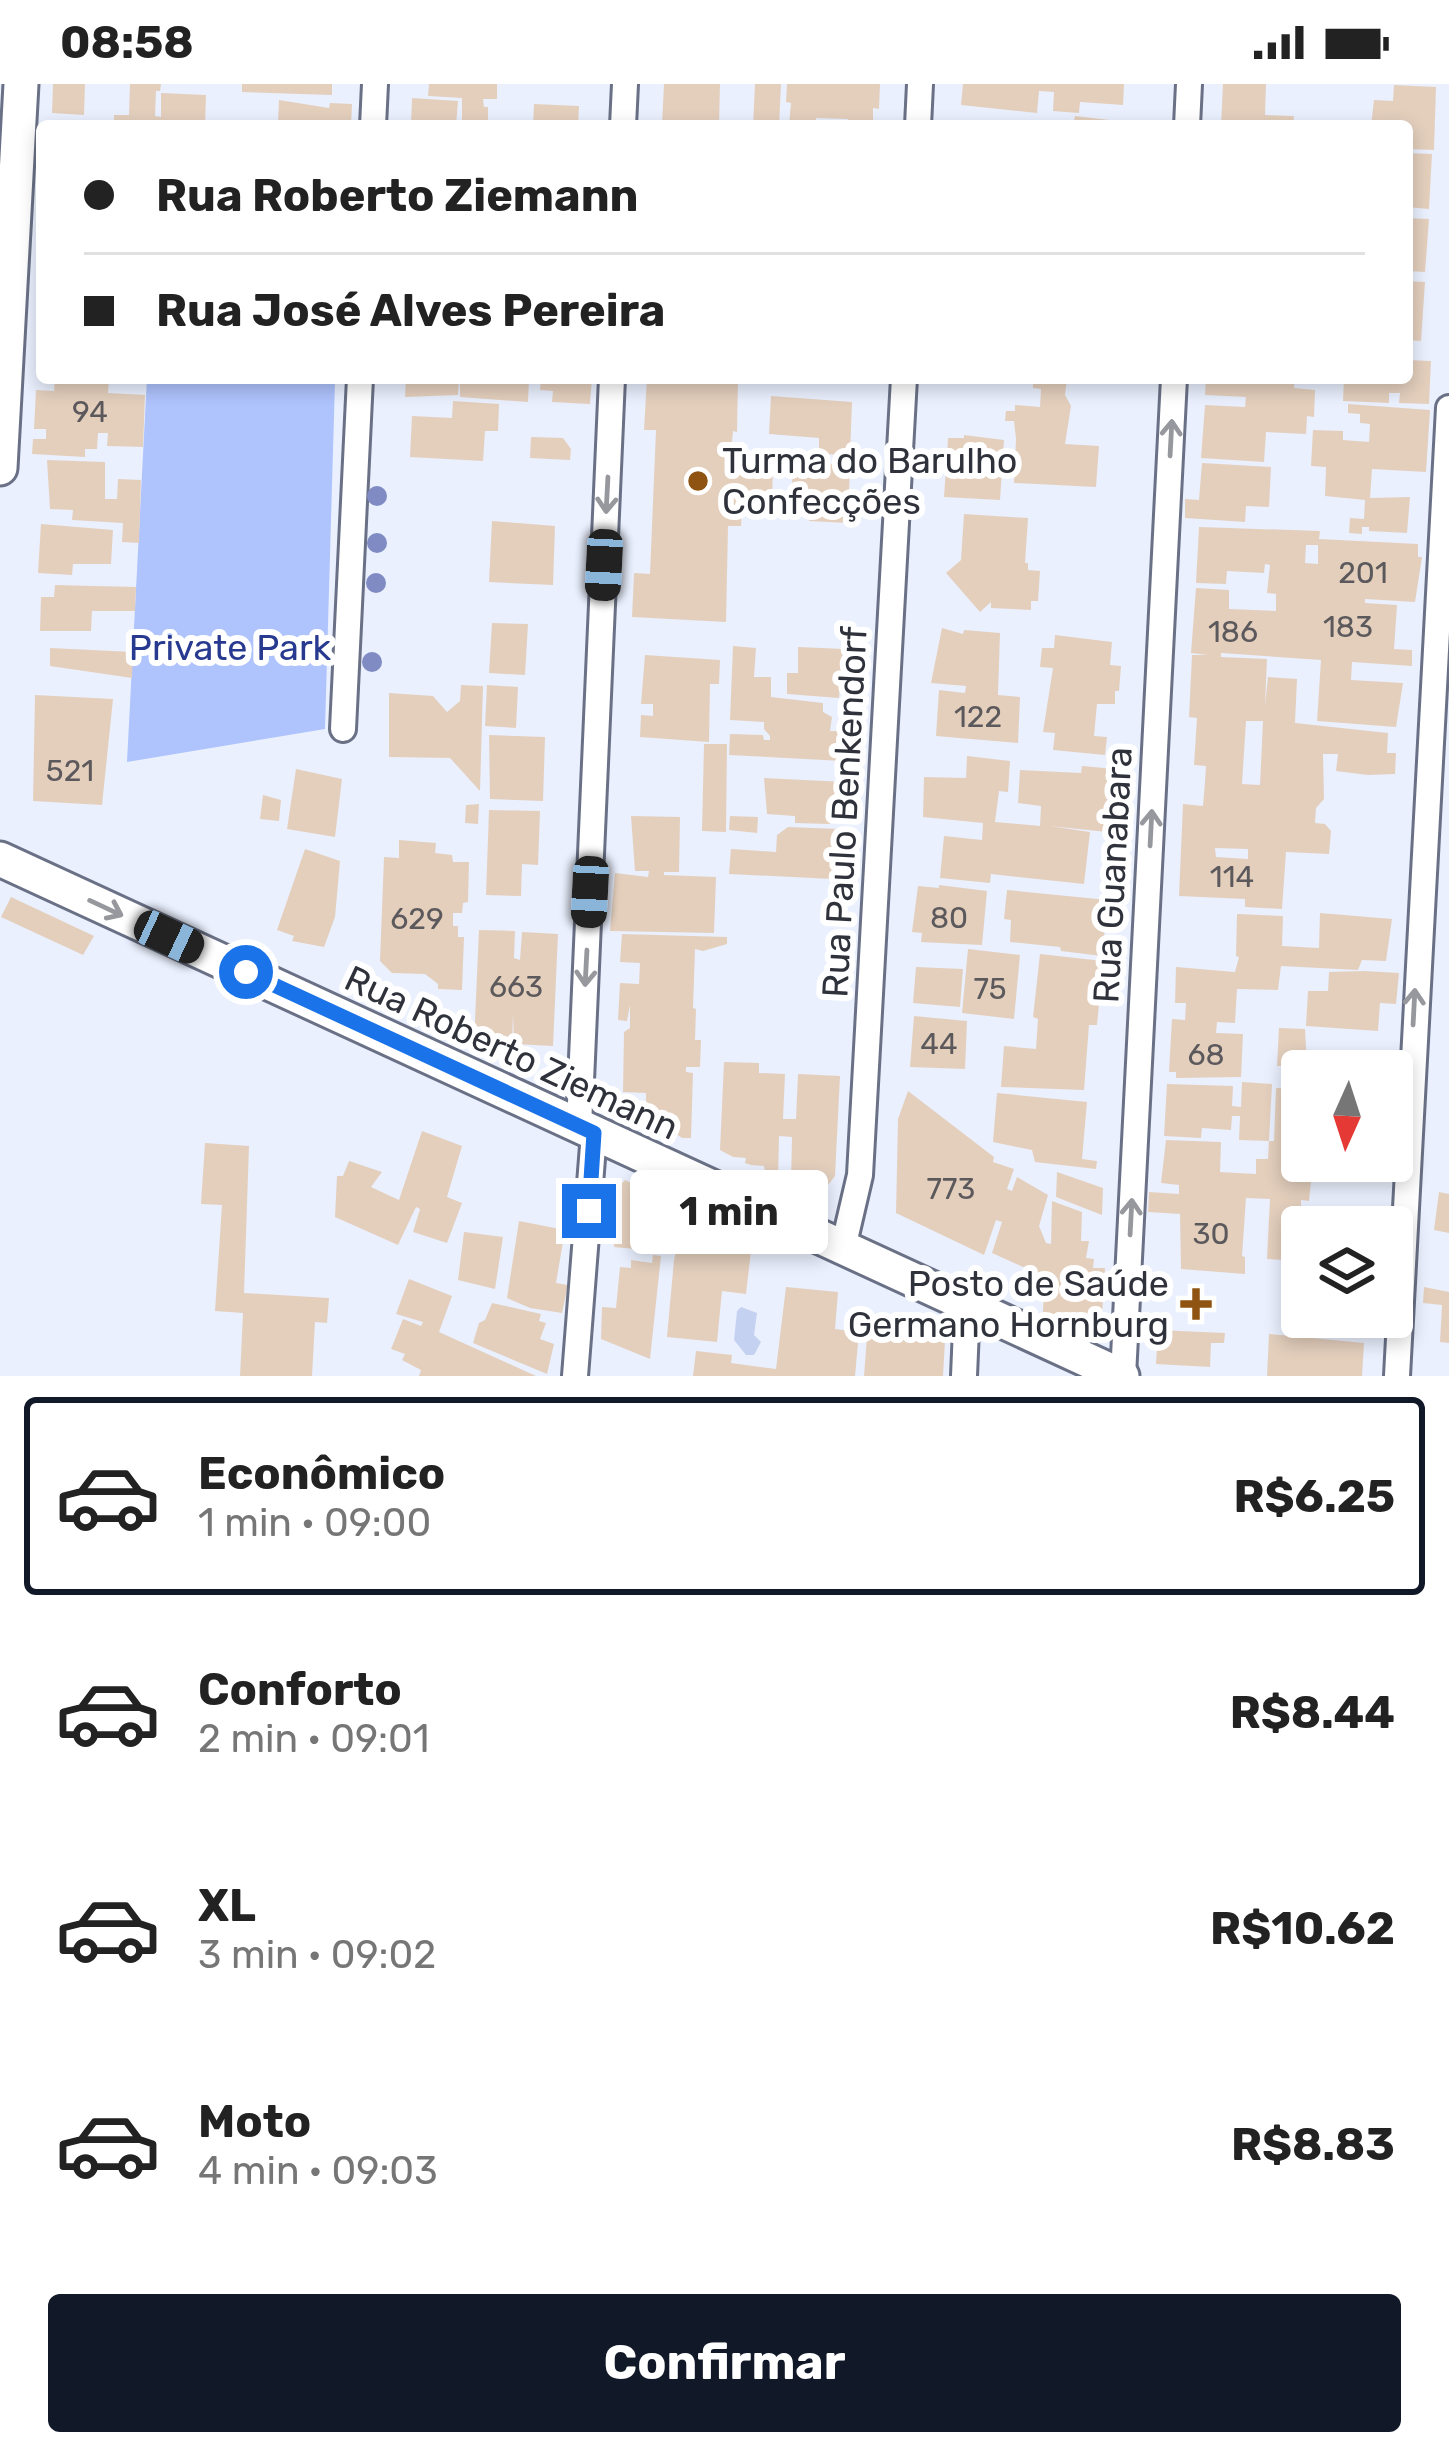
<!DOCTYPE html>
<html lang="pt">
<meta charset="utf-8">
<style>
:root{--surface:#fff;--page:#f2f2f2;--text:#222;--muted:#767676;--line:#e0e0e0;--accent:#111827}
body{margin:0;font-family:Rubik,sans-serif;background:var(--page);color:var(--text);height:100vh;display:flex;flex-direction:column;font-size:45px;white-space:nowrap}
*{box-sizing:border-box;margin:0}
p{font-size:39px;color:var(--muted)}
.icon{flex:none;width:66px;height:66px;fill:none;stroke:currentColor;stroke-width:2;stroke-linecap:round;stroke-linejoin:round}
.map{position:relative;height:1292px;overflow:hidden}
.details{display:flex;flex-direction:column;background:var(--surface);flex:1}
.details>*{flex:none}
.guide{position:absolute;left:36px;top:36px;width:1377px;height:264px;border-radius:12px;box-shadow:0 6px 18px #0003;display:grid;align-content:center;height:264px;padding:0 48px;background:var(--surface)}
.needle{width:78px;rotate:183deg}
.buttons{position:absolute;left:1281px;top:966px;display:grid;gap:24px}
.buttons a{display:grid;place-items:center;width:132px;height:132px;border-radius:12px;background:var(--surface);box-shadow:0 6px 18px #0003;font-size:60px}
.end{position:absolute;width:54px;height:54px;margin:-27px;border:15px solid #1a73e8;background:#fff;box-shadow:0 0 0 6px #fff}
.from{border-radius:50%}
.bubble{position:absolute;height:84px;border-radius:12px;background:var(--surface);box-shadow:0 6px 18px #0003;font-size:39px;font-weight:700;line-height:84px;text-align:center}
.car{position:absolute;width:36px;height:72px;margin:-36px -18px;border-radius:15px;box-shadow:0 0 9px 3px #0007;background:linear-gradient(#222 24%,#8ab4d8 0 40%,#222 0 76%,#8ab4d8 0 86%,#222 0)}
.guide b{display:flex;align-items:center;gap:42px;height:114px;font-size:45px}
.guide b+b{border-top:3px solid var(--line)}
.guide i{width:30px;height:30px;background:var(--text)}
ul{padding:21px 0 0;list-style:none}
li{display:flex;align-items:center;gap:36px;height:198px;margin:0 24px 18px;padding:0 24px;border:6px solid transparent;border-radius:12px}
li div{flex:1}
li b{display:block;font-size:45px}
li em{font-style:normal;font-weight:700}
li.selected{border-color:var(--accent)}
li>.icon{width:108px;height:108px;stroke-width:1.5}
.button{display:flex;gap:24px;margin-top:auto;padding:24px 48px}
.button a{flex:1;height:138px;border-radius:12px;background:var(--accent);color:#fff;font-size:48px;font-weight:700;line-height:138px;text-align:center}
.status{display:flex;justify-content:space-between;align-items:center;height:84px;padding:0 60px;background:var(--surface);direction:ltr}
.status svg{height:33px;fill:currentColor}
.map>svg:first-child{display:block}
</style>
<div class="status"><b>08:58</b><svg viewBox="0 0 49 12"><path d="M0 12V9h3v3zM5 12V6h3v6zM10 12V3h3v9zM15 12V0h3v12zM26 1h20v11H26zM47 4h2v5h-2z"/></svg></div>
<div class="map">
<svg width="1449" height="1292" viewBox="0 0 1449 1292">
<rect width="100%" height="100%" fill="#eaf0fe"/>
<path fill="#afc3fd" d="M147,294L335,297L325,645L127,678Z"/>
<path fill="#c5d1f0" d="M741,1223L757,1229L754,1251L761,1258L754,1271H746L734,1256L737,1227Z"/>
<path fill="#e4cfbd" fill-rule="evenodd" d="M53,0H85L84,31L52,29Z
M130,0H161L160,7H156L155,32L161,33V9L206,11L205,42H114V31H129Z
M242,0H332V11L242,8Z
M429,0H497V15H483L484,23H488V37L511,39V42H462V14L428,12Z
M664,0H720L719,42L662,41Z
M755,0H781L779,42H753Z
M787,0H880L879,25L873,24V42H848V35L816,34V42H789L791,19L786,18Z
M963,0H1124L1123,21L1080,18L1079,29L1053,27L1054,8L1039,7L1037,29L961,21Z
M1223,0H1266L1265,31L1294,32L1293,42H1221Z
M1394,1L1436,3L1434,66L1407,65V42H1371L1374,16L1393,17Z
M412,14L458,17L456,42H411Z
M279,16L329,24L330,19L352,20L351,42H281L278,39Z
M534,20L579,22L578,42H533Z
M1075,32L1135,39L1134,42H1073Z
M1407,69L1432,70L1429,125L1407,123Z
M1407,134L1429,135L1425,188L1407,187Z
M1407,197L1425,198L1421,257L1407,256Z
M1407,276L1431,277L1429,320L1399,319L1400,309H1389V319L1343,317L1344,294H1391V299H1400L1401,294H1407Z
M55,294H109L108,309L145,311L143,363L107,362L108,349H98L97,365H85V373L32,370L33,355H46V345H34L36,306L54,307Z
M406,294H459L458,311L405,313Z
M460,294H529L528,318L460,313Z
M541,294H592L590,320L552,318L553,307L540,306Z
M647,294H738L737,348L733,347L731,369L773,372L772,426L742,425L741,442H728L726,538L632,533L634,489L650,490L656,346H644Z
M1033,294H1067L1065,311L1071,322L1065,360L1099,362L1096,403L1014,399L1016,355L1014,337H1005L1006,327H1015V321L1040,323L1041,305L1033,304Z
M1206,294L1295,295L1294,304L1315,306L1314,333L1307,332L1306,350L1266,348L1264,378L1201,374L1205,321L1245,323L1246,313L1205,311Z
M771,312L852,318L850,371L819,370V354L769,350Z
M453,317L499,320L498,347H485L483,377L410,373L412,332L452,334Z
M1348,320L1430,326L1426,388L1372,385L1370,414L1410,413L1407,449L1369,447V443H1362V450L1349,449L1350,434L1364,435L1365,416L1325,412L1326,383L1311,382L1313,346L1343,347V356L1369,358L1370,340L1360,339V330L1348,329Z
M964,351L1004,356L1000,416L944,413L946,384H955V376L947,375L948,354H964Z
M531,353L563,354L571,365L570,376L530,374Z
M47,376L105,378V415H117L118,395L141,396L139,459L122,458L123,439L72,436L73,426L50,425Z
M793,378L850,381L848,439L809,437L811,405L792,403Z
M1202,379L1271,383L1269,423L1246,422L1245,438L1185,434V415L1199,416Z
M964,430L1028,434L1025,479H1028V486L1040,487L1038,517H1031V526L991,524V518L980,528L946,489L961,476Z
M492,437L555,442L553,501L489,498Z
M41,440L113,446L111,480H73L72,491L38,489Z
M1199,443L1320,447L1319,455L1418,460V473H1422L1415,518L1365,515V519L1397,521L1394,565L1412,566V582L1352,578L1351,596L1403,599L1396,643L1317,637L1321,576L1221,569V573L1267,575L1265,622L1268,593L1297,595L1295,639L1388,649L1387,669H1396L1395,690L1368,691L1336,687L1338,670H1323L1324,715L1316,724L1315,739L1325,740L1331,747L1329,770L1286,768L1282,825L1245,823V815L1179,812L1183,720L1203,722L1205,698L1206,682L1194,681L1197,634L1189,633L1192,571H1208L1191,569L1196,504L1229,506V525L1276,527V510L1267,509L1270,481L1265,480L1264,489L1227,487L1226,500L1196,499ZM1306,461H1318V480L1305,479ZM1246,637H1263L1260,701L1242,700ZM1215,764L1248,765V775L1216,773Z
M55,501L136,503L135,527H92L91,547H40L41,513H54Z
M492,539L528,540L525,591L489,589Z
M942,544L963,550L964,546L1000,549L998,611L1020,613L1018,659L936,652L939,606L965,609L966,602L931,599Z
M1055,551L1112,558L1110,581L1121,582L1119,607H1115V620H1097L1094,652L1107,653L1105,671L1053,666L1055,649L1043,648L1053,584L1040,583L1042,564H1054Z
M733,562L756,564L754,593H771V613L823,619V628L832,633L830,647H843V677L729,671L730,650L763,651L764,656H770V652L764,645V638L730,636Z
M798,563L844,565L839,614L787,610V589H798Z
M50,564L133,568L132,594L50,582Z
M645,571L720,576L719,600H710L709,658L640,653L641,631L653,632V620H641Z
M461,601L483,602L480,707L450,674L389,673V609L433,612L447,628L460,617Z
M487,601L518,603L516,644L485,642Z
M35,611L113,615L102,721L33,717Z
M489,651L545,653L543,717L490,715Z
M704,660H727L726,748L702,747Z
M967,672L1010,677L1008,708L999,707L995,738L1040,742L1041,722L1018,719L1020,686L1081,689L1082,682L1115,685L1107,748L1050,742L1090,748L1084,800L991,790L990,799L940,794L944,752L982,756L983,739L923,733L924,693L966,694Z
M296,685L342,695L335,753L287,745Z
M764,694L845,698L841,734H830V740L795,739V732L767,730Z
M263,711L281,716L279,737L260,735Z
M479,720L478,740L465,739L466,721Z
M489,726L540,727L538,781L522,780L521,812L486,811Z
M631,732L680,733L679,788H664V791L716,793L714,849L610,847L615,789L648,793L649,787H635Z
M730,732L758,733L757,749L729,746Z
M788,743L839,745L840,760L834,768L839,773L838,788H853V796L729,790L731,765L776,768L777,751Z
M399,756L436,759L435,769L452,771L453,778H469L468,818L463,819L462,829H453V842H458V853H464L462,906L438,905V900L425,890L392,889L380,877L384,773L399,774Z
M305,765L340,777L335,833L324,863L292,857L294,852L277,846Z
M939,801L987,807L982,861L921,858L922,849L912,848L918,802L939,804Z
M1007,806L1108,816L1102,872L1061,867L1060,863L1010,858L1011,836L1004,835Z
M11,813L94,852L83,871L1,833Z
M1320,829L1392,835L1386,877L1362,876L1358,886L1281,882L1278,906L1237,905L1235,939L1217,938L1216,949L1243,950L1241,993L1176,994V988H1169L1172,935L1185,936L1186,919H1175L1176,883L1235,888L1239,873L1236,872L1237,830L1283,832L1282,862L1319,864Z
M479,846L515,847L514,874L520,876L522,848L558,850L553,962L514,960L513,930L512,961L474,959Z
M622,850L727,853V860L703,867L695,865L693,924L696,925L695,956H701L700,983H686V988L693,989L691,1054H682L675,1049V1043L646,1024V1009L623,1008L624,948L630,944V921L627,937L618,936L620,899L639,900L640,879L620,878Z
M968,865L1020,871L1014,935L962,929Z
M1040,870L1103,877L1097,941H1089L1084,1006L1001,1003L1004,962L1036,965L1038,935L1033,933Z
M916,883L963,885L960,923L913,919Z
M1364,887L1399,889L1396,920L1380,919L1378,947L1306,942L1308,907H1328L1329,888Z
M914,932L967,937L965,985L910,983Z
M1279,944L1305,945L1307,982H1277Z
M724,978L759,979V989L785,990L783,1035H796L798,990L840,992L835,1092L828,1101L806,1106L791,1099L792,1053L779,1052L778,1095L765,1088L764,1082L751,1081L745,1079L746,1074L733,1073L720,1066Z
M1242,998L1272,1000L1269,1057H1274L1276,1004L1302,1005V1077H1338L1337,1098L1311,1097L1309,1117L1301,1116L1302,1177L1267,1175L1270,1115L1246,1114L1242,1172L1245,1173V1190L1181,1185L1180,1130L1148,1128L1149,1108L1179,1110V1101L1161,1099L1166,1056L1221,1058L1220,1088L1256,1090V1075H1268L1269,1057L1239,1056L1240,1032H1232L1231,1046L1202,1044L1201,1054L1164,1052L1167,1000L1233,1002L1232,1022L1241,1023Z
M908,1007L994,1073L993,1078L1014,1085L1007,1105L1012,1107L1017,1093L1048,1111L1039,1142L1046,1159L1051,1160L1052,1117L1082,1128L1081,1157H1089L1086,1174L1094,1175L1093,1184H1105L1101,1247L1042,1243L1045,1193L992,1169L1002,1138L996,1136L984,1171L896,1129L898,1035Z
M997,1009L1087,1018L1082,1075L1097,1077L1096,1085L1035,1078L1032,1066L993,1058Z
M422,1047L462,1062L447,1113L462,1119L447,1159L413,1148L420,1125L416,1123L398,1161L335,1133L337,1092H343L349,1077L382,1088L371,1103L399,1116Z
M205,1059L249,1062L244,1209L329,1214L327,1239L315,1238L312,1292H240L243,1229L215,1227L222,1121L201,1120Z
M1057,1088L1103,1104L1102,1131L1056,1113Z
M625,1096L670,1116L669,1140L662,1141L661,1156L668,1157L667,1168L614,1163L616,1105Z
M1439,1108L1449,1110V1149L1434,1146Z
M519,1137L565,1146L556,1199L568,1201L562,1229L530,1224L507,1214Z
M682,1142L711,1145L710,1153L728,1157V1164L751,1167L746,1210L722,1207L717,1258L667,1253L674,1176Z
M464,1148L503,1153L495,1205L458,1196Z
M653,1171L661,1172L650,1275L601,1255L602,1223L616,1224L620,1183L631,1184V1176L652,1179Z
M409,1195L452,1212L439,1248L536,1292H419L421,1286L402,1276L405,1270L391,1265L403,1235L421,1242L423,1238L396,1230Z
M786,1203L838,1208L835,1245L859,1248L855,1292H693L696,1267L732,1271L731,1279L776,1285Z
M1424,1203L1449,1208V1259L1440,1258L1442,1221L1423,1219Z
M492,1219L541,1230L539,1237L546,1239L540,1255L554,1260L547,1290L473,1259L479,1239L485,1236Z
M1158,1246L1225,1249L1224,1259H1211L1210,1283L1156,1280Z
M1269,1250L1364,1259L1362,1292H1267Z
M867,1253L945,1257L943,1292H864Z"/>
<g fill="none" stroke-linecap="round" stroke-linejoin="round">
<defs>
<path id="minor" d="M373,42L375,0
M623,42L625,0
M918,42L920,0
M1187,42L1189,0
M343,645L360,294
M579,1042L612,294
M843,1164L860,1091L904,294
M575,1292L594,1049
M964,1292L967,1221
M1123,1292L1174,294
M1397,1292L1449,324"/>
<path id="secondary" d="M0,384L21,0
M0,775L1122,1292"/>
</defs>
<use href="#minor" stroke="#6a7186" stroke-width="30"/>
<use href="#secondary" stroke="#6a7186" stroke-width="39"/>
<use href="#minor" stroke="#fff" stroke-width="24"/>
<use href="#secondary" stroke="#fff" stroke-width="33"/>
</g>
<g fill="#7f8bc2">
<circle cx="377" cy="412" r="10"/>
<circle cx="377" cy="459" r="10"/>
<circle cx="376" cy="499" r="10"/>
<circle cx="372" cy="578" r="10"/>
<circle cx="558" cy="997" r="10"/>
</g>
<defs><path id="oneway-shaft" d="M-6 0H5M1.5-3L5.5 0L1.5 3" fill="none" stroke-width="1.6" stroke-linecap="round" stroke-linejoin="round" transform="scale(3)"/></defs>
<g stroke="#97989d">
<use href="#oneway-shaft" transform="translate(1171 354) rotate(-87)"/>
<use href="#oneway-shaft" transform="translate(607 411) rotate(93)"/>
<use href="#oneway-shaft" transform="translate(1151 744) rotate(-87)"/>
<use href="#oneway-shaft" transform="translate(106 824) rotate(25)"/>
<use href="#oneway-shaft" transform="translate(586 884) rotate(93)"/>
<use href="#oneway-shaft" transform="translate(1414 923) rotate(-87)"/>
<use href="#oneway-shaft" transform="translate(1131 1133) rotate(-87)"/>
</g>
<g fill="none" stroke-linecap="round" stroke-linejoin="round">
<path stroke="#1a73e8" stroke-width="15" d="M246,888L594,1049L589,1127"/>
</g>
<g fill="#8f5312" stroke="#fff" stroke-width="4.5">
<circle cx="698" cy="397" r="12"/>
<path d="M1190 1202h12v12h12v12h-12v12h-12v-12h-12v-12h12z"/>
</g>
<g text-anchor="middle" stroke-width="12" stroke-linejoin="round" paint-order="stroke">
<g font-size="30" fill="#5c595c">
<text x="90" y="338">94</text>
<text x="1363" y="499">201</text>
<text x="1348" y="553">183</text>
<text x="1233" y="558">186</text>
<text x="978" y="643">122</text>
<text x="70" y="697">521</text>
<text x="1232" y="803">114</text>
<text x="949" y="844">80</text>
<text x="417" y="845">629</text>
<text x="516" y="913">663</text>
<text x="990" y="915">75</text>
<text x="939" y="970">44</text>
<text x="1206" y="981">68</text>
<text x="951" y="1115">773</text>
<text x="1211" y="1160">30</text>
</g>
<g font-size="36" fill="#2f323b" stroke="#fff" text-anchor="start">
<text x="722" y="389">Turma do Barulho<tspan x="722" dy="41">Confecções</tspan></text>
<text x="1169" y="1212" text-anchor="end">Posto de Saúde<tspan x="1169" dy="41">Germano Hornburg</tspan></text>
</g>
<g font-size="36" fill="#283990" stroke="#fff">
<text x="230" y="576">Private Park</text>
</g>
<g font-size="36" fill="#2f323b" stroke="#fff">
<text transform="translate(844 728) rotate(-87)" y="13">Rua Paulo Benkendorf</text>
<text transform="translate(1112 791) rotate(-87)" y="13">Rua Guanabara</text>
<text transform="translate(512 968) rotate(25)" y="13">Rua Roberto Ziemann</text>
</g>
</g>
</svg>
<div class="buttons">
<a><svg class="needle" viewBox="-14 -14 28 28"><path d="M0-13l5 13h-10z" fill="#e53935"/><path d="M0 13l5-13h-10z" fill="#767676"/></svg></a>
<a><svg class="icon" aria-label="layers" viewBox="0 0 24 24"><path d="M12 4l9 5-9 5-9-5zM3 14l9 5 9-5"/></svg></a>
</div>
<i class="end from" style="left:246px;top:888px"></i>
<i class="end" style="left:589px;top:1127px"></i>
<div class="bubble" style="left:630px;top:1086px;width:198px">1 min</div>
<i class="car" style="left:604px;top:481px;rotate:183deg"></i>
<i class="car" style="left:590px;top:808px;rotate:183deg"></i>
<i class="car" style="left:169px;top:853px;rotate:115deg"></i>
<div class="guide">
<b><i class="from"></i>Rua Roberto Ziemann</b>
<b><i></i>Rua José Alves Pereira</b>
</div>
</div>
<section class="details">
<ul>
<li class="selected"><svg class="icon" aria-label="car" viewBox="0 0 24 24"><path d="M5 17H2v-5l4-1 3-4h7l3 4 3 1v5h-3M9 17h6M6 11h13"/><circle cx="7" cy="17" r="2"/><circle cx="17" cy="17" r="2"/></svg><div><b>Econômico</b><p>1 min · 09:00</p></div><em>R$6.25</em></li>
<li><svg class="icon" aria-label="car" viewBox="0 0 24 24"><path d="M5 17H2v-5l4-1 3-4h7l3 4 3 1v5h-3M9 17h6M6 11h13"/><circle cx="7" cy="17" r="2"/><circle cx="17" cy="17" r="2"/></svg><div><b>Conforto</b><p>2 min · 09:01</p></div><em>R$8.44</em></li>
<li><svg class="icon" aria-label="car" viewBox="0 0 24 24"><path d="M5 17H2v-5l4-1 3-4h7l3 4 3 1v5h-3M9 17h6M6 11h13"/><circle cx="7" cy="17" r="2"/><circle cx="17" cy="17" r="2"/></svg><div><b>XL</b><p>3 min · 09:02</p></div><em>R$10.62</em></li>
<li><svg class="icon" aria-label="car" viewBox="0 0 24 24"><path d="M5 17H2v-5l4-1 3-4h7l3 4 3 1v5h-3M9 17h6M6 11h13"/><circle cx="7" cy="17" r="2"/><circle cx="17" cy="17" r="2"/></svg><div><b>Moto</b><p>4 min · 09:03</p></div><em>R$8.83</em></li>
</ul>
<div class="button"><a>Confirmar</a></div>
</section>
